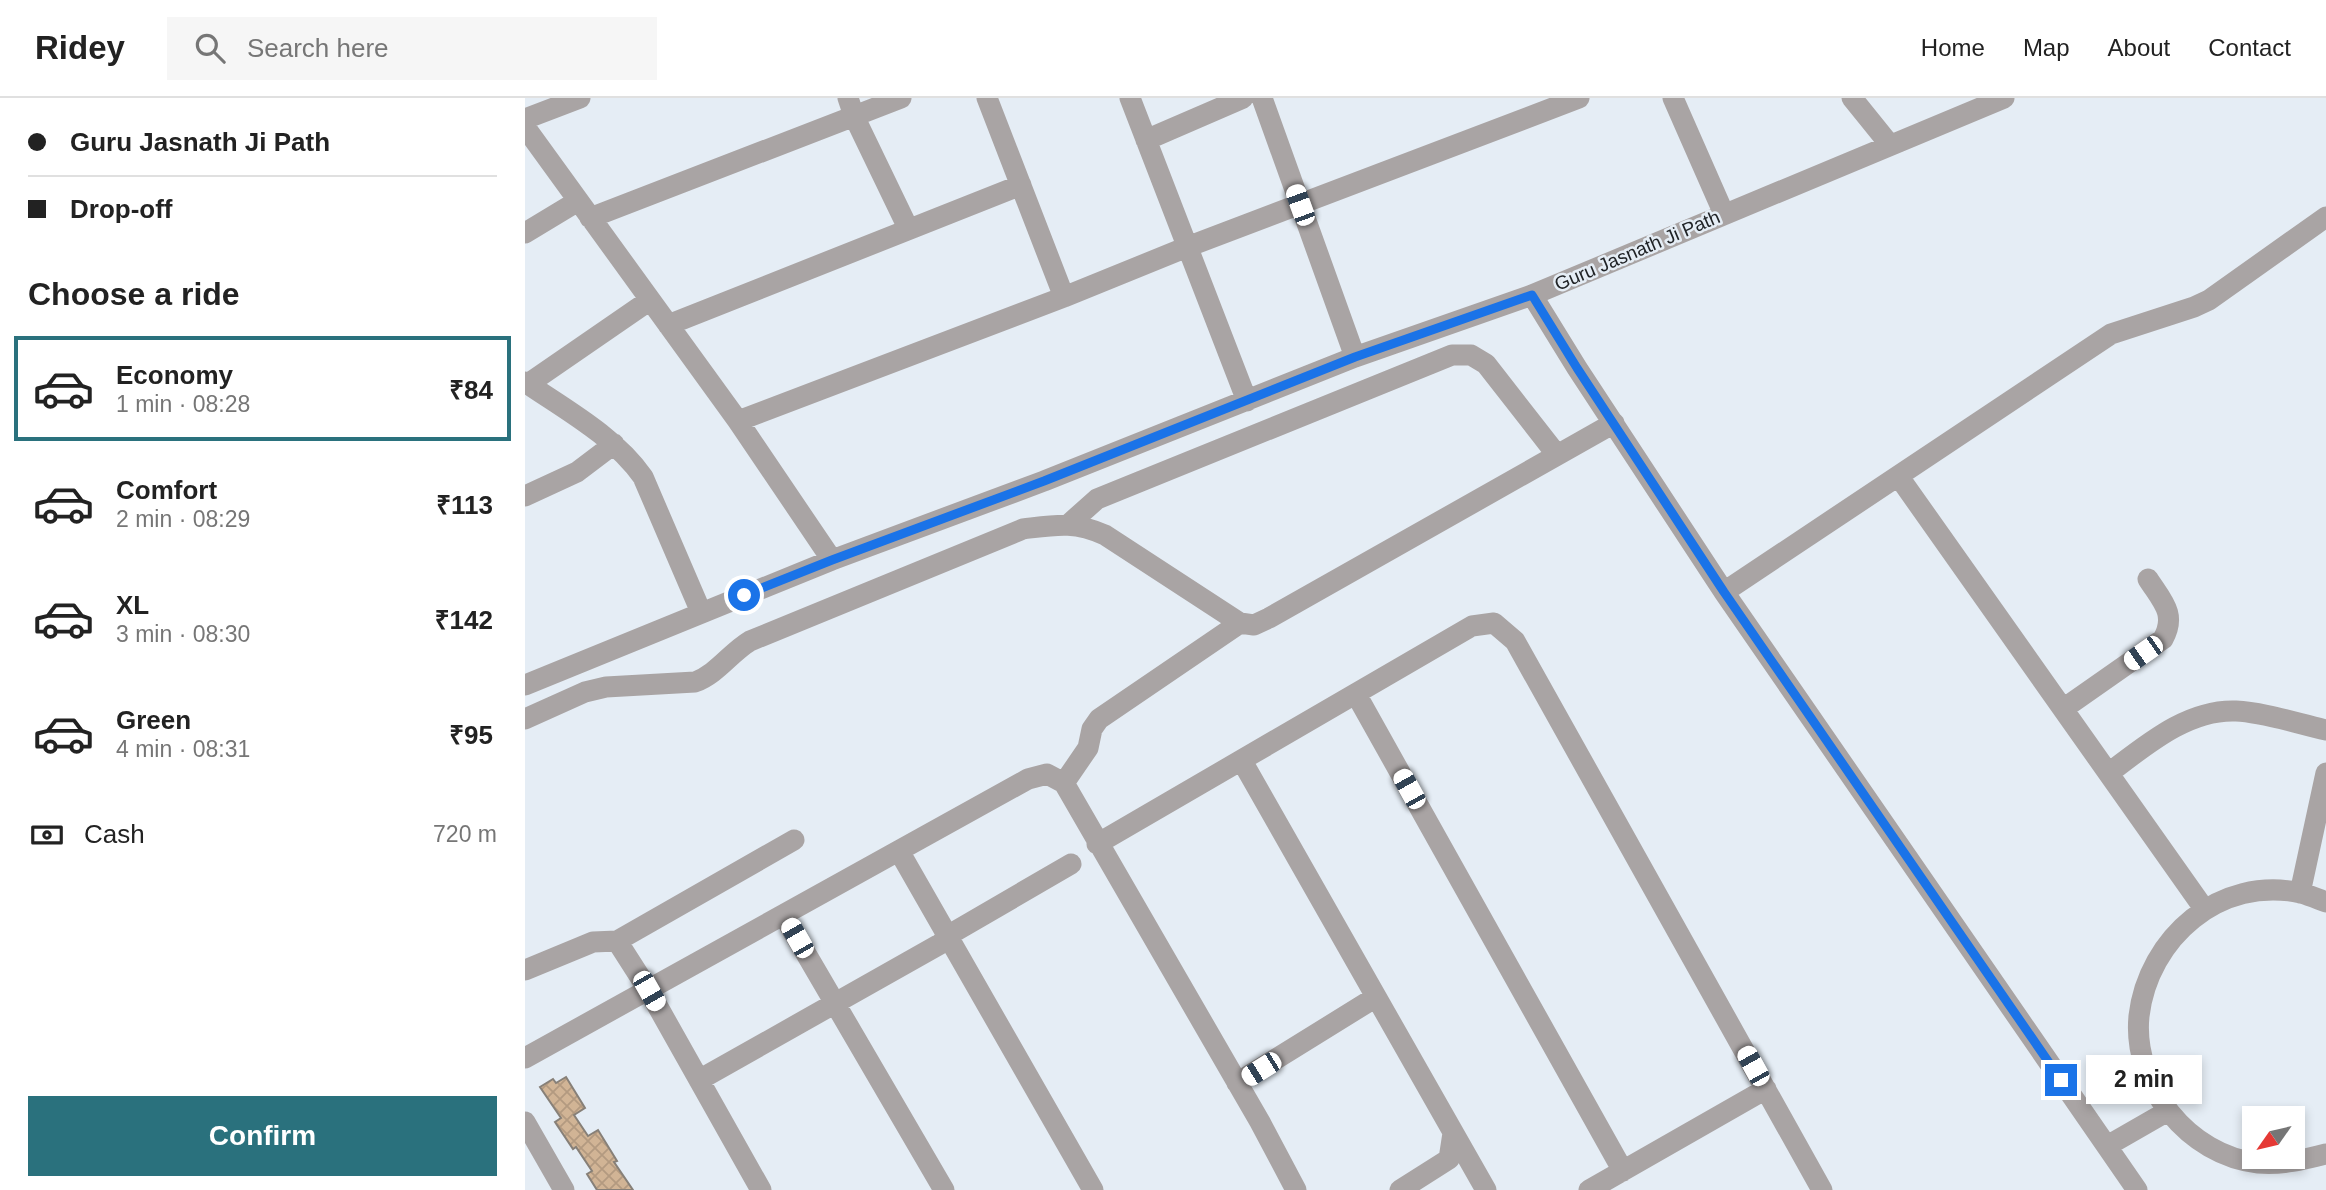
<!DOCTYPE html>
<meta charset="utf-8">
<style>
:root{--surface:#fff;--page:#f6f6f6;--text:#222;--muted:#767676;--line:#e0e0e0;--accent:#2a717d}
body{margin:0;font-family:Arial,sans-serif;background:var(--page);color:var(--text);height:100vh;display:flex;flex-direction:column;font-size:26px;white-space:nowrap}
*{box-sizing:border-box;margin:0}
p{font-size:23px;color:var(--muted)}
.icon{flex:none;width:38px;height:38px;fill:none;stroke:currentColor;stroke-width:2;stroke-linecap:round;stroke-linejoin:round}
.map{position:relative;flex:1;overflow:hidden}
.drawer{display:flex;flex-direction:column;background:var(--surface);width:525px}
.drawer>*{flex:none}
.banner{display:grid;align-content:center;height:154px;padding:0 28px;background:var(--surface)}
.needle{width:46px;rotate:236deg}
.buttons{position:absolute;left:1717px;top:1008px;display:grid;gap:14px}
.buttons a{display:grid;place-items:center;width:63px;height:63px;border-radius:0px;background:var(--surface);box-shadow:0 4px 10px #0003;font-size:35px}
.end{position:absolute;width:32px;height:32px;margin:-16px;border:9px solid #1a73e8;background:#fff;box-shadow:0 0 0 4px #fff}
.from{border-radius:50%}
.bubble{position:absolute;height:49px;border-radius:0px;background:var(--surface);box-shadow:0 4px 10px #0003;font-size:23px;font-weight:800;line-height:49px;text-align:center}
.car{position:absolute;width:21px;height:42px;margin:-21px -10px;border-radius:9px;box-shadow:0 0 5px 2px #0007;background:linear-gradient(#fff 24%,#345 0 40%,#fff 0 76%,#345 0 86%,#fff 0)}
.banner b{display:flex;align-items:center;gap:24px;height:66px;font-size:26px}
.banner b+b{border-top:2px solid var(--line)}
.banner i{width:18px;height:18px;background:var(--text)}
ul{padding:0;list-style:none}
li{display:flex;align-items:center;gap:21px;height:105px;margin:0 14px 10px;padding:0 14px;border:4px solid transparent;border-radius:0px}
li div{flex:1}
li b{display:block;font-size:26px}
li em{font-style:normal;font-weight:800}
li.on{border-color:var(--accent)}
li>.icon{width:63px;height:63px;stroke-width:1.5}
h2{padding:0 28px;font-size:32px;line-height:84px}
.pay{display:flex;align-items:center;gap:18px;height:77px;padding:0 28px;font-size:26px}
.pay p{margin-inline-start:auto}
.primary-button{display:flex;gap:14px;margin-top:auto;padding:14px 28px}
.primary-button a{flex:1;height:80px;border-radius:0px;background:var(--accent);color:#fff;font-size:28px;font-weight:800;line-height:80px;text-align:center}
header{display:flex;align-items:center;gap:42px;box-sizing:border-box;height:98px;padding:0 35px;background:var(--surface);border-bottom:2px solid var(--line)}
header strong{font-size:33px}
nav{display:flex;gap:38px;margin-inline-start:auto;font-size:24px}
.search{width:490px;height:63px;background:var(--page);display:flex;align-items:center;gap:18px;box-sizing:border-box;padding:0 24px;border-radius:0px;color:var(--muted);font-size:26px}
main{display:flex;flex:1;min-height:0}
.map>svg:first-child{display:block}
</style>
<header>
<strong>Ridey</strong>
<div class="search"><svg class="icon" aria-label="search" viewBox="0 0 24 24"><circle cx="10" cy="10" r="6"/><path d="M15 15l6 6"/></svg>Search here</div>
<nav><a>Home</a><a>Map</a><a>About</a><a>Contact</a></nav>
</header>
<main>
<section class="drawer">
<div class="banner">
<b><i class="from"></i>Guru Jasnath Ji Path</b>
<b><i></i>Drop-off</b>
</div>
<h2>Choose a ride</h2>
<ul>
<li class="on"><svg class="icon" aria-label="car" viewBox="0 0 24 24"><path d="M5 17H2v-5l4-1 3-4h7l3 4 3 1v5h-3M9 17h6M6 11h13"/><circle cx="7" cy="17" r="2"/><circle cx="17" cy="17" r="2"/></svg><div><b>Economy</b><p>1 min · 08:28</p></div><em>₹84</em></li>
<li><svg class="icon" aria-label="car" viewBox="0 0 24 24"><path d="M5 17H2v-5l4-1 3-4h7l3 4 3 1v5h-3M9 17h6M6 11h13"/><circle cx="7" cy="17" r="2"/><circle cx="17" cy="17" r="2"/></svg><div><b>Comfort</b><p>2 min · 08:29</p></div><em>₹113</em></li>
<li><svg class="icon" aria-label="car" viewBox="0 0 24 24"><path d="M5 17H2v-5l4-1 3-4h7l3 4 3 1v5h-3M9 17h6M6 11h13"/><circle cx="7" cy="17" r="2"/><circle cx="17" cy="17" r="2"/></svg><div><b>XL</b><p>3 min · 08:30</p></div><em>₹142</em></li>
<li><svg class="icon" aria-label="car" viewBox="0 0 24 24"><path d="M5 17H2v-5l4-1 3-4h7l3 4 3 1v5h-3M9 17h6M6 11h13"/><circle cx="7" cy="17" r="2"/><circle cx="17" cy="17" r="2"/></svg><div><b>Green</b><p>4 min · 08:31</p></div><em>₹95</em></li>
</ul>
<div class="pay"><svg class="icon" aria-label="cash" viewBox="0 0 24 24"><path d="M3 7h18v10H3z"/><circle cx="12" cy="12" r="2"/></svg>Cash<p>720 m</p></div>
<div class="primary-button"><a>Confirm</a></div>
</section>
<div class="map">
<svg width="1801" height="1092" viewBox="0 0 1801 1092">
<defs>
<pattern id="building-cross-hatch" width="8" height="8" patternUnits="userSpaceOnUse" patternTransform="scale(1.75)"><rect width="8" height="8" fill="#d1b495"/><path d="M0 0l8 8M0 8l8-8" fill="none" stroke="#b39a80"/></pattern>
</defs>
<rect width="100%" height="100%" fill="#e5edf5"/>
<path fill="url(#building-cross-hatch)" stroke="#878078" stroke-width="2" d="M41,979L60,1010L49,1017L63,1038L73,1032L92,1063L89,1064L108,1092H72L62,1076L67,1073L51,1049L48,1051L30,1024L36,1020L15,989L28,981L31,985Z"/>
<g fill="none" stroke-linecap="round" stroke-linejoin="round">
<path stroke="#a9a4a4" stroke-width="21" d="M323,0L329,18L383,130
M462,0L539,199
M605,0L722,303
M737,0L830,259
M1148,0L1199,116
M1327,0L1365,47
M0,21L55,0
M0,29L213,323L307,462
M621,42L718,0
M65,120L376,0
M0,135L53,103
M1007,197L1052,270L1199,494L1612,1092
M143,227L496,87
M0,284C41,312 89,338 118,379L176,514
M3,286L125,202
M213,323L539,199L662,149L1054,0
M1374,379L1680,812
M0,398L52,374L89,346
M544,426L572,401L927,257H946L961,266L1032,357
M1199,494L1586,236L1669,209L1684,202L1801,119
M0,587L307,462L519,383L830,259L1007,197L1479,0
M831,596L1098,1073
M1538,611L1638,541C1652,516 1637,503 1623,481
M0,621L60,594L81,589L170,584C192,576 205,555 225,543L498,431C531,427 549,423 580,437L715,525L729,527L744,520L1089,325
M717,663L961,1092
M1584,675C1620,648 1662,611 1711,613C1738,614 1774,626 1801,632
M539,685L563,650L567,631L574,621L715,525
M572,746L947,528L969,525L990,543L1297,1092
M374,753L568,1092
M1775,795L1801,675
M1801,804C1793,801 1784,797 1776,795C1695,777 1623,840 1614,918C1607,987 1664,1058 1733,1065C1757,1067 1778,1062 1801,1056
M259,818L419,1092
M92,843L124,893L236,1092
M0,872L68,844L92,843L269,742
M0,960L503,681L522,676L539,685L735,1024L771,1092
M174,982L415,846L429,834L546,766
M712,985L851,899
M0,1024L39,1092
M1582,1048L1643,1013
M875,1092L924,1061L928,1035
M1064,1092L1241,991"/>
</g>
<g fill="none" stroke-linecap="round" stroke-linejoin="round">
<path stroke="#1a73e8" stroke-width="9" d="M219,497L307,462L519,383L830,259L1007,197L1052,270L1199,494L1536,982"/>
</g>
<g text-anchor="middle" stroke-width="5" stroke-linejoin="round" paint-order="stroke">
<g font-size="19" fill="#202326" stroke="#e5edf5">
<text transform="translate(1112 152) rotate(-23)" y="7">Guru Jasnath Ji Path</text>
</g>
</g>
</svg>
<div class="buttons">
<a><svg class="needle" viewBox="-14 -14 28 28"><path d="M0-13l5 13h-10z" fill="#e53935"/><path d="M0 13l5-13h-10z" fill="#767676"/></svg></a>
</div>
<i class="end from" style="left:219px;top:497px"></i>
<i class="end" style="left:1536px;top:982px"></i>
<div class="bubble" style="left:1561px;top:957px;width:116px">2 min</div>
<i class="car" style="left:775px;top:107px;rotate:340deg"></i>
<i class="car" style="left:1618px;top:555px;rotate:235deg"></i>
<i class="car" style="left:884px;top:691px;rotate:331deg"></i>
<i class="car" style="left:272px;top:840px;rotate:330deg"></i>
<i class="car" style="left:124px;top:893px;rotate:150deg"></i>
<i class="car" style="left:1228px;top:968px;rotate:331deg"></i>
<i class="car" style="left:736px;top:971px;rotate:238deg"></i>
</div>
</main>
